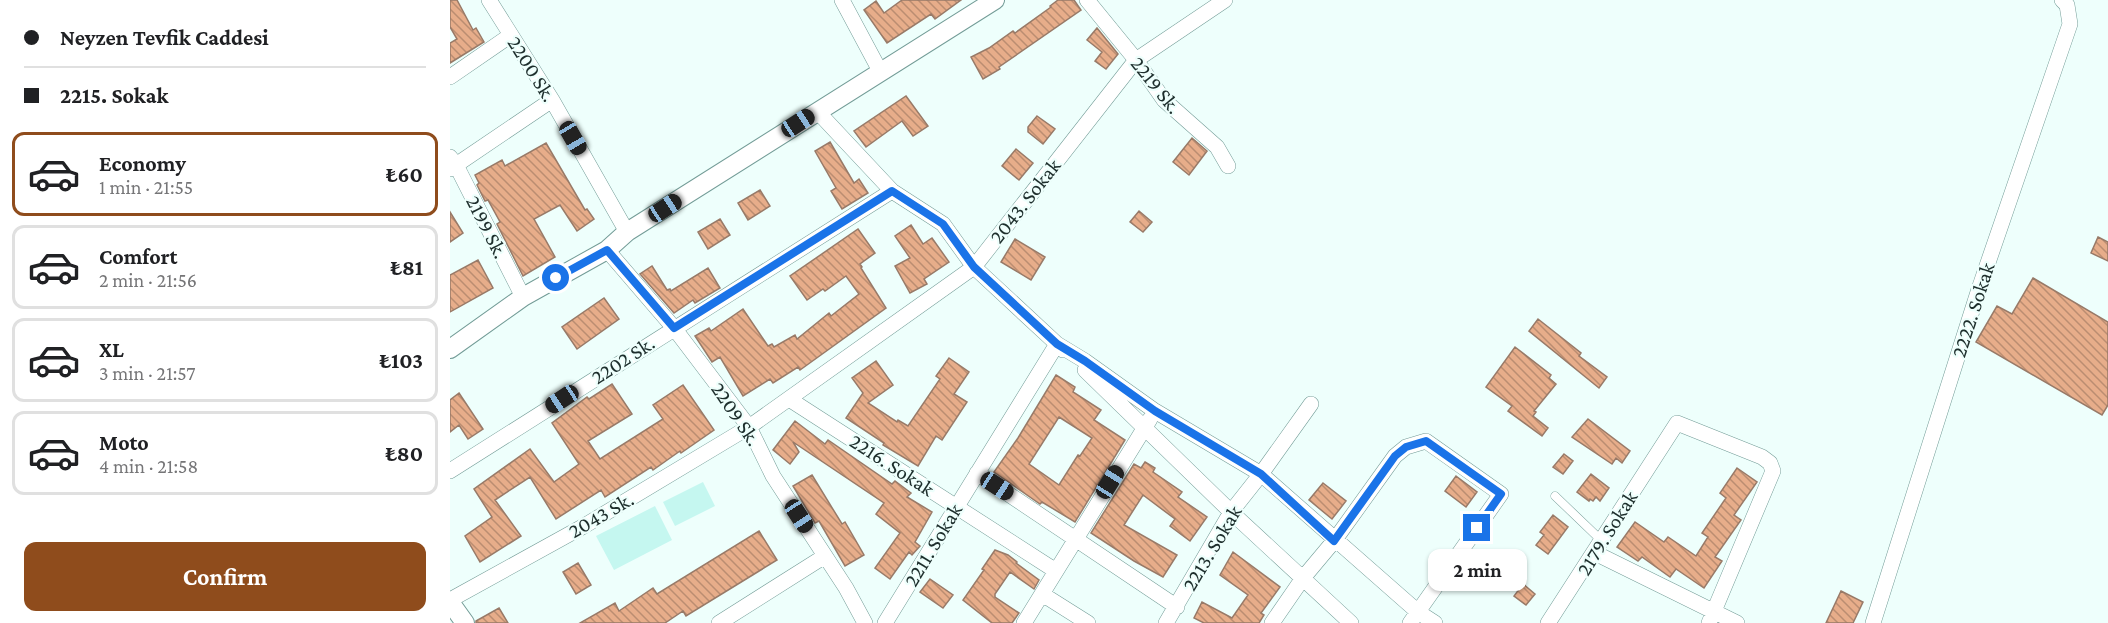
<!DOCTYPE html>
<meta charset="utf-8">
<style>
:root{--surface:#fff;--page:#f2f2f2;--text:#202124;--muted:#757577;--line:#e0e0e0;--accent:#8f4c1c}
body{margin:0;font-family:"Crimson Pro",serif;background:var(--page);color:var(--text);height:100vh;display:flex;flex-direction:column;font-size:22px;white-space:nowrap}
*{box-sizing:border-box;margin:0}
p{font-size:20px;color:var(--muted)}
.icon{flex:none;width:33px;height:33px;fill:none;stroke:currentColor;stroke-width:2;stroke-linecap:round;stroke-linejoin:round}
.map{position:relative;flex:1;overflow:hidden}
.side{display:flex;flex-direction:column;background:var(--surface);width:450px}
.side>*{flex:none}
.guide{display:grid;align-content:center;height:132px;padding:0 24px;background:var(--surface)}
.end{position:absolute;width:27px;height:27px;margin:-14px;border:8px solid #1a73e8;background:#fff;box-shadow:0 0 0 3px #fff}
.from{border-radius:50%}
.bubble{position:absolute;height:42px;border-radius:12px;background:var(--surface);box-shadow:0 2px 4px #0004;font-size:20px;font-weight:700;line-height:42px;text-align:center}
.car{position:absolute;width:18px;height:36px;margin:-18px -9px;border-radius:8px;box-shadow:0 0 4px 2px #0007;background:linear-gradient(#222 24%,#8ab4d8 0 40%,#222 0 76%,#8ab4d8 0 86%,#222 0)}
.guide b{display:flex;align-items:center;gap:21px;height:57px;font-size:22px}
.guide b+b{border-top:2px solid var(--line)}
.guide i{width:15px;height:15px;background:var(--text)}
ul{padding:0;list-style:none}
li{display:flex;align-items:center;gap:18px;height:84px;margin:0 12px 9px;padding:0 12px;border:3px solid var(--line);border-radius:12px}
li div{flex:1}
li b{display:block;font-size:22px}
li em{font-style:normal;font-weight:700}
li.selected{border-color:var(--accent)}
li>.icon{width:54px;height:54px;stroke-width:1.5}
.primary-button{display:flex;gap:12px;margin-top:auto;padding:12px 24px}
.primary-button a{flex:1;height:69px;border-radius:12px;background:var(--accent);color:#fff;font-size:24px;font-weight:700;line-height:69px;text-align:center}
main{display:flex;flex:1;min-height:0}
.map>svg:first-child{display:block}
</style>
<main>
<section class="side">
<div class="guide">
<b><i class="from"></i>Neyzen Tevfik Caddesi</b>
<b><i></i>2215. Sokak</b>
</div>
<ul>
<li class="selected"><svg class="icon" aria-label="car" viewBox="0 0 24 24"><path d="M5 17H2v-5l4-1 3-4h7l3 4 3 1v5h-3M9 17h6M6 11h13"/><circle cx="7" cy="17" r="2"/><circle cx="17" cy="17" r="2"/></svg><div><b>Economy</b><p>1 min · 21:55</p></div><em>₺60</em></li>
<li><svg class="icon" aria-label="car" viewBox="0 0 24 24"><path d="M5 17H2v-5l4-1 3-4h7l3 4 3 1v5h-3M9 17h6M6 11h13"/><circle cx="7" cy="17" r="2"/><circle cx="17" cy="17" r="2"/></svg><div><b>Comfort</b><p>2 min · 21:56</p></div><em>₺81</em></li>
<li><svg class="icon" aria-label="car" viewBox="0 0 24 24"><path d="M5 17H2v-5l4-1 3-4h7l3 4 3 1v5h-3M9 17h6M6 11h13"/><circle cx="7" cy="17" r="2"/><circle cx="17" cy="17" r="2"/></svg><div><b>XL</b><p>3 min · 21:57</p></div><em>₺103</em></li>
<li><svg class="icon" aria-label="car" viewBox="0 0 24 24"><path d="M5 17H2v-5l4-1 3-4h7l3 4 3 1v5h-3M9 17h6M6 11h13"/><circle cx="7" cy="17" r="2"/><circle cx="17" cy="17" r="2"/></svg><div><b>Moto</b><p>4 min · 21:58</p></div><em>₺80</em></li>
</ul>
<div class="primary-button"><a>Confirm</a></div>
</section>
<div class="map">
<svg width="1658" height="623" viewBox="0 0 1658 623">
<defs>
<pattern id="building-back-hatch" width="6" height="6" patternUnits="userSpaceOnUse" patternTransform="scale(1.5)"><rect width="6" height="6" fill="#e7ad8a"/><path d="M-1 5l2 2M0 0l6 6M5-1l2 2" fill="none" stroke="#bb8d71"/></pattern>
</defs>
<rect width="100%" height="100%" fill="#eefffc"/>
<path fill="#c5f7f0" d="M253,482L265,506L225,526L213,502Z
M205,506L222,540L164,570L146,536Z"/>
<path fill="url(#building-back-hatch)" stroke="#987a68" stroke-width="1.5" fill-rule="evenodd" d="M0,0H7L23,30L26,28L34,42L0,63V43L7,39L0,27Z
M452,0H511L485,19L481,14L437,43L414,10L426,1L434,13Z
M608,0H624L631,10L549,67L550,69L533,79L521,57L539,48L563,31L565,33L601,7L600,6Z
M647,28L668,54L656,69L645,61L652,52L637,40Z
M456,96L478,126L463,136L452,121L416,147L404,131Z
M587,116L605,129L593,144L578,132V127Z
M742,138L757,151L739,175L723,162Z
M380,142L404,183L409,179L418,193L392,209L381,191L386,188L365,151Z
M96,143L135,210L137,209L144,219L127,231L110,205L84,219L105,257L73,276L47,224L50,222L38,200L35,201L27,185L29,183L25,175L52,160L55,166Z
M566,149L583,163L569,180L552,166Z
M310,190L320,206L298,220L288,203Z
M689,211L702,222L693,232L680,222Z
M0,212L13,233L0,242Z
M270,219L280,235L258,249L248,232Z
M461,225L473,244L482,238L499,262L474,279L477,284L460,293L445,266L460,258L445,236Z
M408,229L425,253L410,264L412,267L411,268L436,308L357,365L350,370L348,367L323,383L320,379L293,396L270,357L262,362L245,336L259,328L261,331L293,309L318,346L322,344L324,347L345,335L347,339L379,313L381,316L409,294L396,276L375,291L373,289L357,300L340,276Z
M1648,237L1658,242V261L1641,253Z
M565,239L595,257L581,280L551,262Z
M28,260L43,288L0,312V275Z
M202,266L217,290L220,289L221,291L258,268L270,288L245,303L243,300L224,313L190,274Z
M1583,278L1658,322V405L1652,415L1526,342L1547,306L1562,314Z
M154,298L169,319L127,349L112,327Z
M1088,319L1131,353L1129,356L1157,377L1149,388L1079,331Z
M1065,347L1101,375L1099,378L1106,384L1084,411L1086,412L1083,416L1098,428L1092,436L1058,411L1062,406L1036,387Z
M499,358L519,372L504,394L517,402L492,440L486,436L468,466L433,445L434,443L396,418L413,393L402,378L426,361L443,385L418,403L447,422L448,420L458,426L490,379L486,376Z
M606,375L625,387L623,392L651,410L644,420L675,440L625,522L592,502L590,504L544,472L568,438ZM609,417L642,438L630,456L628,455L609,485L579,464Z
M162,384L182,414L138,441L150,459L213,419L203,405L233,385L264,430L231,453L230,451L203,470L201,467L155,497L151,490L106,519L80,477L45,500L71,536L30,562L15,536L42,517L24,489L80,449L104,482L129,464L102,423L137,397L139,399Z
M9,393L33,429L18,439L9,425L0,432V400Z
M1138,419L1180,451L1172,463L1166,458L1162,464L1122,437Z
M345,421L375,444L378,440L442,484L445,481L461,493L457,497L482,512L465,542L470,546L462,555L459,552L440,579L425,568L450,533L426,514L434,503L343,442L349,452L340,464L323,450Z
M1114,454L1123,461L1113,474L1103,467Z
M695,462L705,468L703,472L732,492L728,497L757,517L740,541L720,526L725,519L693,495L674,525L727,555L713,577L684,561L641,533L684,464L691,468Z
M1287,468L1307,482L1284,515L1291,520L1265,557L1272,561L1254,588L1226,569L1220,577L1192,557L1188,561L1167,547L1185,522L1214,542L1218,537L1246,556L1258,537L1252,533L1276,498L1270,493Z
M1141,474L1159,488L1150,501L1146,497L1143,501L1140,499L1139,501L1127,492Z
M362,475L392,524L395,522L414,555L395,566L369,521L365,523L343,486Z
M1006,476L1027,492L1016,507L995,491Z
M873,483L896,501L882,519L859,500Z
M1103,515L1118,527L1098,554L1086,545L1094,535L1090,532Z
M309,531L327,560L236,616L233,611L215,623H130L165,603L169,611L203,588L207,594Z
M545,550L558,555L567,562L566,563L589,580L584,589L560,572L545,594V597L569,613L562,623H542L513,600L534,570L532,569Z
M783,552L830,587L811,613L814,615L809,623H754L744,618L752,602L782,618L798,595L770,575Z
M128,563L141,585L126,594L113,572Z
M480,579L503,595L493,608L470,592Z
M1073,584L1085,594L1076,605L1064,596Z
M1391,591L1413,602L1403,623H1376Z
M49,608L58,623H26V621Z"/>
<g fill="none" stroke-linecap="round" stroke-linejoin="round">
<defs>
<path id="service" d="M1105,496L1152,541"/>
<path id="minor" d="M39,0L102,100L177,232
M392,0L430,71
M637,0L686,60L714,100L767,147L778,166
M0,77L61,35
M367,111L442,191L493,224L524,267L607,344L635,361L705,411L811,474L968,612L985,623
M0,157L6,165L73,297
M0,169L102,100
M157,250L224,328L299,427L323,476L396,588L415,623
M635,370L781,512L901,623
M339,399L606,571
M0,471L442,191
M527,473L727,607
M1145,553L1287,623
M592,594L638,623
M0,600L134,526L299,427L524,267L686,60L775,0
M269,623L375,556
M435,623L607,344L613,350
M574,623L700,419
M716,623L781,512L811,474L861,404
M822,623L853,578L884,541L945,456L956,447L976,441L1051,494L960,623
M1098,623L1227,423L1312,457L1320,463L1323,471L1259,623
M1423,623L1529,289L1620,24L1617,5L1612,0"/>
<path id="tertiary" d="M0,349L73,297L157,250L177,232L545,0
M0,602L15,623"/>
</defs>
<use href="#service" stroke="#739c97" stroke-width="9"/>
<use href="#minor" stroke="#739c97" stroke-width="16"/>
<use href="#tertiary" stroke="#739c97" stroke-width="20"/>
<use href="#service" stroke="#fff" stroke-width="8"/>
<use href="#minor" stroke="#fff" stroke-width="15"/>
<use href="#tertiary" stroke="#fff" stroke-width="18"/>
</g>
<g fill="none" stroke-linecap="round" stroke-linejoin="round">
<path stroke="#1a73e8" stroke-width="8" d="M106,278L157,250L224,328L442,191L493,224L524,267L607,344L635,361L705,411L811,474L884,541L945,456L956,447L976,441L1051,494L1027,528"/>
</g>
<g text-anchor="middle" stroke-width="4.5" stroke-linejoin="round" paint-order="stroke">
<g font-size="21" fill="#1d2e2c" stroke="#eefffc">
<text transform="translate(82 69) rotate(58)" y="7">2200 Sk.</text>
<text transform="translate(706 85) rotate(51)" y="7">2219 Sk.</text>
<text transform="translate(575 201) rotate(-52)" y="7">2043. Sokak</text>
<text transform="translate(37 227) rotate(63)" y="7">2199 Sk.</text>
<text transform="translate(1523 310) rotate(-72)" y="7">2222. Sokak</text>
<text transform="translate(173 360) rotate(-33)" y="7">2202 Sk.</text>
<text transform="translate(286 414) rotate(56)" y="7">2209 Sk.</text>
<text transform="translate(442 465) rotate(33)" y="7">2216. Sokak</text>
<text transform="translate(151 515) rotate(-30)" y="7">2043 Sk.</text>
<text transform="translate(1157 533) rotate(-58)" y="7">2179. Sokak</text>
<text transform="translate(483 545) rotate(-59)" y="7">2211. Sokak</text>
<text transform="translate(762 548) rotate(-59)" y="7">2213. Sokak</text>
</g>
</g>
</svg>
<i class="end from" style="left:106px;top:278px"></i>
<i class="end" style="left:1027px;top:528px"></i>
<div class="bubble" style="left:978px;top:549px;width:99px">2 min</div>
<i class="car" style="left:348px;top:123px;rotate:57deg"></i>
<i class="car" style="left:123px;top:138px;rotate:150deg"></i>
<i class="car" style="left:215px;top:208px;rotate:57deg"></i>
<i class="car" style="left:112px;top:399px;rotate:237deg"></i>
<i class="car" style="left:660px;top:482px;rotate:32deg"></i>
<i class="car" style="left:547px;top:486px;rotate:123deg"></i>
<i class="car" style="left:349px;top:516px;rotate:147deg"></i>
</div>
</main>
